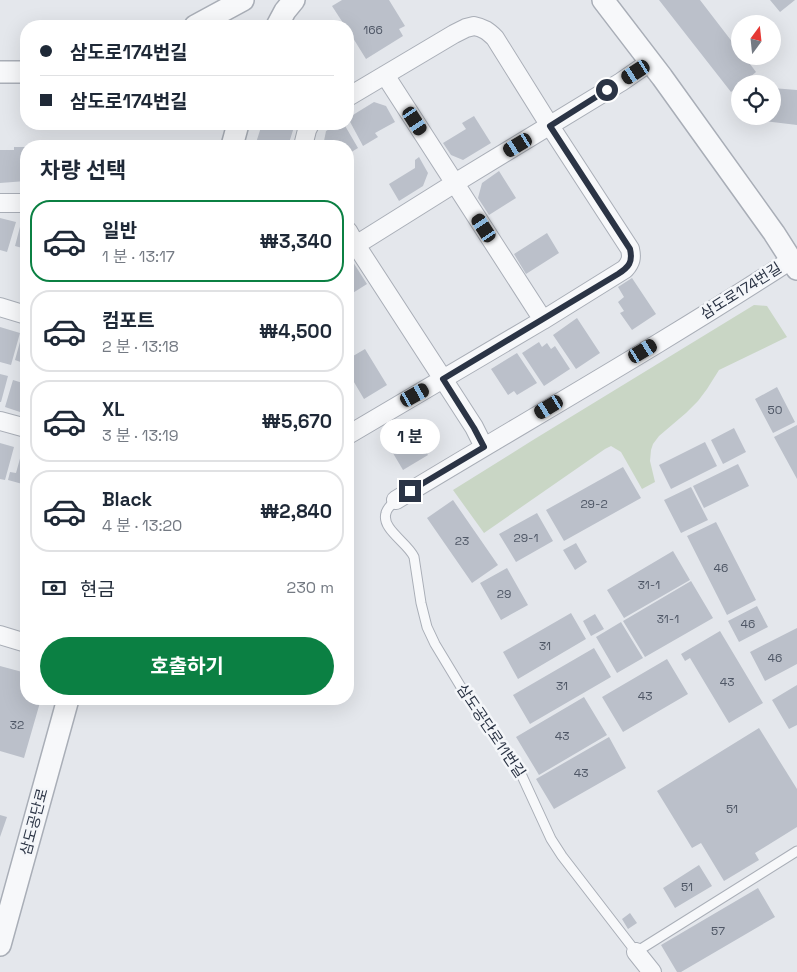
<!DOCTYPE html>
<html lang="ko">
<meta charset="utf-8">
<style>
:root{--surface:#fff;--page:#f2f2f3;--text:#1f2937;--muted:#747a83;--line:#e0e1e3;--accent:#0b8043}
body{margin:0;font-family:"Space Grotesk","Noto Sans KR",sans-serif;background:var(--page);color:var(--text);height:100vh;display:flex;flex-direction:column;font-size:19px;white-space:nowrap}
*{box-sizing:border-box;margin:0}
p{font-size:16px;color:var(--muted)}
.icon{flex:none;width:28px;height:28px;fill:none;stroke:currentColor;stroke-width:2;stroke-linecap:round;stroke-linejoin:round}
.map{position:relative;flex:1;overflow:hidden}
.sheet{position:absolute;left:20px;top:140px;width:334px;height:565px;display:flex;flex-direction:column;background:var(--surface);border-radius:20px;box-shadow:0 5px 20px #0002}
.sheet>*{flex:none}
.top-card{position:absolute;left:20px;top:20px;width:334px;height:110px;border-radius:20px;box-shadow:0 5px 20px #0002;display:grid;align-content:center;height:110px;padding:0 20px;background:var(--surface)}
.needle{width:32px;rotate:15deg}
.tools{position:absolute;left:731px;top:15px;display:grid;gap:10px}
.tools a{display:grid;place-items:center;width:50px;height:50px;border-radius:50%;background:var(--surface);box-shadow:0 5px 20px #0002;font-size:25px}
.end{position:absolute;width:22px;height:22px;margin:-11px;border:6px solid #2b3445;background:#fff;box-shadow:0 0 0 2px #fff}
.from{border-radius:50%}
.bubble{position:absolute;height:35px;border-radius:18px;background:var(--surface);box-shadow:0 5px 20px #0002;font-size:16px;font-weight:700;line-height:35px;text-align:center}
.car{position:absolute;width:15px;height:30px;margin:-15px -8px;border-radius:6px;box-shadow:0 0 4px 1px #0007;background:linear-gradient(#222 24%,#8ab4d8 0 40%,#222 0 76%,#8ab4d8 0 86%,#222 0)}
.top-card b{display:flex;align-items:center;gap:18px;height:48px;font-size:19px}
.top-card b+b{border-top:1px solid var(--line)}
.top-card i{width:12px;height:12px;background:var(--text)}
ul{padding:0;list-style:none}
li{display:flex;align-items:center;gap:15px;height:82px;margin:0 10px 8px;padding:0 10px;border:2px solid var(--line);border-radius:20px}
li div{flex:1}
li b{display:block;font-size:19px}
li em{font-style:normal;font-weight:700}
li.active{border-color:var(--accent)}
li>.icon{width:45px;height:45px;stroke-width:1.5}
h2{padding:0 20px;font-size:22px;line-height:60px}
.pay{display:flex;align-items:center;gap:12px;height:55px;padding:0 20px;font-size:19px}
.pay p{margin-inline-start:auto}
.button{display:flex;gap:10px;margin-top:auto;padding:10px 20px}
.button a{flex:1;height:58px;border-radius:30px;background:var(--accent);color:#fff;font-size:20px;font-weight:700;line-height:58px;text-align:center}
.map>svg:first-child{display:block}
</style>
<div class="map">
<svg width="797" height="972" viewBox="0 0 797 972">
<rect width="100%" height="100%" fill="#e4e7ec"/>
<path fill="#c9d6c5" d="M754,305L767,306L787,337L719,370L707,389L698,401L686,413L659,436L653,444L651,450L650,461L655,482L642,489L621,452L611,446L605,449L484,533L453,490L533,440Z"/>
<path fill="#bbc0ca" d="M342,0H389L405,26L399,29L403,36L366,59L348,30V26H345L332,6Z
M659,0H700L740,52V56H744L756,72L742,84H740V85L731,92Z
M770,0H795L780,12Z
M772,88L797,90V125L764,121V116H772Z
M374,102L386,106L395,122L375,133L378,137L363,146L348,118Z
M474,116L491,143L463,160L451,155L443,143L466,129L462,123Z
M262,124H295L288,146H255Z
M338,124H344L358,148L348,154V146H323L326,131Z
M14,147H26V181L0,183V150H14Z
M419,157L428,173L423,186L399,201L389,184L415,168V160Z
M499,171L516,198L489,215L478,198L482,183Z
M0,218L16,222L7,252L0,250Z
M21,223L26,224V249L15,246Z
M547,233L559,253L526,274L514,254Z
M353,262L367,284L348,296V265Z
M632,278L656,314L632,330L620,313L624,311L618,302L624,297L618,287Z
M577,318L600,353L576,369L553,335Z
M0,327L20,333L11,365L0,362Z
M21,338L26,340V364L15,360Z
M539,342L542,347L547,343L551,349L555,346L570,369L544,386L522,353Z
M365,349L387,385L364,399L348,372V359Z
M517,353L537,383L517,395L514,391L508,395L491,369Z
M0,374L8,376L1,402H0Z
M13,380L26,384V414L5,407Z
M777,387L795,422L773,433L755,399Z
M409,423L428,455L403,470L384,438Z
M797,425V479L774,437Z
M734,428L746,452L723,464L711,440Z
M705,442L717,466L671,489L659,465Z
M0,443L14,447L5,480L0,479Z
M24,444H26V485L8,480L10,472L16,473Z
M738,464L749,486L704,508L693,486Z
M623,467L641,498L564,541L546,510Z
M691,487L708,520L681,533L664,500Z
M453,500L498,565L472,583L427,518Z
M537,513L553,541L516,562L499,534Z
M716,522L756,600L727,615L687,536Z
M576,543L587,562L575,570L563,550Z
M673,551L690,580L624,618L607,590Z
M507,568L528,605L501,620L480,583Z
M691,581L713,618L645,657L623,621Z
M757,606L768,627L739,642L728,621Z
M571,613L586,639L518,679L503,652Z
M595,614L604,629L591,636L583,621Z
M621,622L643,658L617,673L596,637Z
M797,628V664L765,681L750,652Z
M720,631L763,703L729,723L690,658L685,661L681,654Z
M594,648L611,677L530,724L513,695Z
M667,659L688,694L623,732L602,697Z
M0,666L26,673V699H41L24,758L0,751Z
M797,685V725L789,729L772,700Z
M584,697L607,735L539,775L516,737Z
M759,728L797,789V827L755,853L759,860L724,881L701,843L692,848L657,791Z
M609,737L626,768L554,809L536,779Z
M0,815L7,817L0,837Z
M699,865L712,886L675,908L663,888Z
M758,888L775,917L681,972H677L661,945Z
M630,913L637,923L628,929L622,919Z"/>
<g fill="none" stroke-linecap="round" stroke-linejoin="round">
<defs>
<path id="service" d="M396,500C392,504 387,508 386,513C381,529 408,543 414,557L421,603L427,627L435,644L467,697L522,776L551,839L562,856L636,952L797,851"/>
<path id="minor" d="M474,26C484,28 488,31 495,38L550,126L630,249C632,258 631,262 625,269L543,320L385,75L454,34L466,28Z
M348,97L385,75
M303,146L307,130L310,124
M0,203H26
M348,231L356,245
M0,307L26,315
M0,421L26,428
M348,435L543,320
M484,447L474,427L443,379L356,245L455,183L621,82L650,62
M396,500C528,420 662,344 791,260
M0,635L26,643
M636,952L652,972"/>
<path id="tertiary" d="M603,0L662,77L774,233L797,269
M195,26L243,0
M277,26L285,11L294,0
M0,72H26
M232,146L238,124
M0,945L68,699"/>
</defs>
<use href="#service" stroke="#a9aeb7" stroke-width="11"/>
<use href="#minor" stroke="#a9aeb7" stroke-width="20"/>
<use href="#tertiary" stroke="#a9aeb7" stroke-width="24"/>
<use href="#service" stroke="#f7f8fa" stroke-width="9"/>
<use href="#minor" stroke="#f7f8fa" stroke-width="18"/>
<use href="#tertiary" stroke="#f7f8fa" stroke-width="21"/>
</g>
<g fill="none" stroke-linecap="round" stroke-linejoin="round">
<path stroke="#2b3445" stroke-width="6" d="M410,491L484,447L474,428L443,379L618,274C629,267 633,262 630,249L550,126L607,90"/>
</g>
<g text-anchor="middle" stroke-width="5" stroke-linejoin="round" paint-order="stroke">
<g font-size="12" fill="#4f5766">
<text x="373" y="34">166</text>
<text x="775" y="414">50</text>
<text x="594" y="508">29-2</text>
<text x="526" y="542">29-1</text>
<text x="462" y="545">23</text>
<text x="721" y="572">46</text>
<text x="649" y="589">31-1</text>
<text x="504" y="598">29</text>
<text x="668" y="623">31-1</text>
<text x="748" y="628">46</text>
<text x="545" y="650">31</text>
<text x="775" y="662">46</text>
<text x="727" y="686">43</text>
<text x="562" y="690">31</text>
<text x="645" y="700">43</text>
<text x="17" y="729">32</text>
<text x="562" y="740">43</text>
<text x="581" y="777">43</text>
<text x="732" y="813">51</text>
<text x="687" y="891">51</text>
<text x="718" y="935">57</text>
</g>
<g font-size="15" fill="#2b3445" stroke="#f4f6f9">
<text transform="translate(741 291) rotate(-32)" y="5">삼도로174번길</text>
<text transform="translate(491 731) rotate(56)" y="5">삼도공단로11번길</text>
<text transform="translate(34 822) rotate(-75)" y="5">삼도공단로</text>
</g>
</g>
</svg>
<div class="tools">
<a><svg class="needle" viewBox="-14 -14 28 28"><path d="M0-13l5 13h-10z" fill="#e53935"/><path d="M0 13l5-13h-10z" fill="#747a83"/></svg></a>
<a><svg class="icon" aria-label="locate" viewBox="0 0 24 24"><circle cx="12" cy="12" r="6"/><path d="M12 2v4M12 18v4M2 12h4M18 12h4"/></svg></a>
</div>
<i class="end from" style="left:607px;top:90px"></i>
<i class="end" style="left:410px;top:491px"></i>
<div class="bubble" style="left:380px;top:419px;width:60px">1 분</div>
<i class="car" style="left:636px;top:72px;rotate:237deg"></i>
<i class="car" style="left:415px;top:121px;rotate:147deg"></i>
<i class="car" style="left:518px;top:145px;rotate:239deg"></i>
<i class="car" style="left:484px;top:228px;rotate:327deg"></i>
<i class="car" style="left:643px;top:351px;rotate:59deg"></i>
<i class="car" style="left:415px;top:395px;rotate:61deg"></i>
<i class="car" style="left:549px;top:407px;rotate:239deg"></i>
<div class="top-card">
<b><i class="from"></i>삼도로174번길</b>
<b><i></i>삼도로174번길</b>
</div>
<section class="sheet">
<h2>차량 선택</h2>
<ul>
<li class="active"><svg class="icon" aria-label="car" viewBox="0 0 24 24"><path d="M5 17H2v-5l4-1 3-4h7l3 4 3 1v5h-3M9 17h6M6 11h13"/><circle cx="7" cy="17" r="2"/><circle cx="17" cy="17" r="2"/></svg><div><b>일반</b><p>1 분 · 13:17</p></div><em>₩3,340</em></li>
<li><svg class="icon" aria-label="car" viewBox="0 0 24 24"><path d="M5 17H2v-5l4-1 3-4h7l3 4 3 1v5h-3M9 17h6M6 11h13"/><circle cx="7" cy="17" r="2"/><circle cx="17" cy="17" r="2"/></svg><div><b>컴포트</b><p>2 분 · 13:18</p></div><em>₩4,500</em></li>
<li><svg class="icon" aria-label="car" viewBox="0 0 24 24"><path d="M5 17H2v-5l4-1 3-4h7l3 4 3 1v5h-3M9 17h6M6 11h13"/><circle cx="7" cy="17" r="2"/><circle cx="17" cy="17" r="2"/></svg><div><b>XL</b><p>3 분 · 13:19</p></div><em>₩5,670</em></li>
<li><svg class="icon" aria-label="car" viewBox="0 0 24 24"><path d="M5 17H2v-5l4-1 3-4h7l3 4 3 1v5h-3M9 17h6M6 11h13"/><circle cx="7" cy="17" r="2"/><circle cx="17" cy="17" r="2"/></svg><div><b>Black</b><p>4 분 · 13:20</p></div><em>₩2,840</em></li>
</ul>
<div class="pay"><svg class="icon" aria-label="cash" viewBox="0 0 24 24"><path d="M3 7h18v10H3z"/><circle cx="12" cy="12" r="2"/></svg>현금<p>230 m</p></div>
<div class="button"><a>호출하기</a></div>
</section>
</div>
